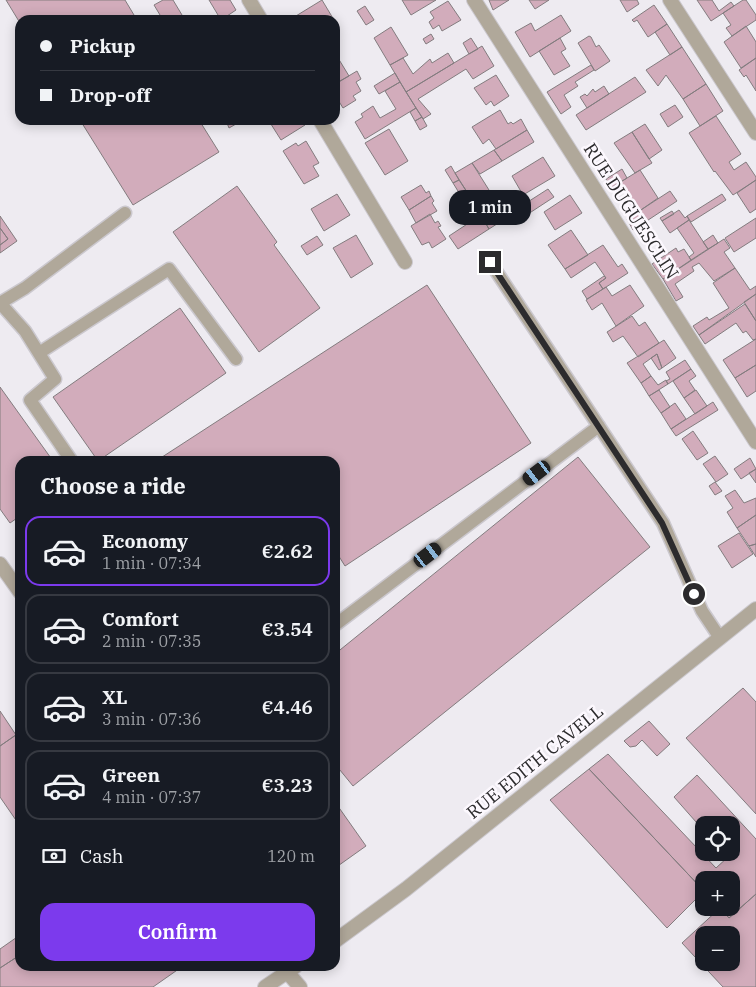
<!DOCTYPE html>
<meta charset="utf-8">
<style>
:root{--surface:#171b24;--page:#20242c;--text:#f1f3f6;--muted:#9ea1a6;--line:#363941;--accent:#7c3aed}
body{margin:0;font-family:"IBM Plex Serif",serif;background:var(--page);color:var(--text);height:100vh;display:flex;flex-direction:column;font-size:19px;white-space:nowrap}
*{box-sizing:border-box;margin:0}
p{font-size:16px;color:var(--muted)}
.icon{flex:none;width:28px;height:28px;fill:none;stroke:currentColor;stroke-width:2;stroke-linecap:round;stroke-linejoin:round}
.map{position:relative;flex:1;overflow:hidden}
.side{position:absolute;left:15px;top:456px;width:325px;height:515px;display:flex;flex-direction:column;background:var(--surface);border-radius:15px;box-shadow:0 2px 12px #0003}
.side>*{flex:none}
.guide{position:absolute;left:15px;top:15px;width:325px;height:110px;border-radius:15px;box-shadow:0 2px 12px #0003;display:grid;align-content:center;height:110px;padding:0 25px;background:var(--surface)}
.tools{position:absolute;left:695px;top:816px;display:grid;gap:10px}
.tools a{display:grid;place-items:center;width:45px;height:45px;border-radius:10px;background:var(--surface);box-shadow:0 2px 12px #0003;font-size:25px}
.end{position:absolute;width:22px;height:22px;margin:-11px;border:6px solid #2c2b2d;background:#fff;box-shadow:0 0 0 2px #fff}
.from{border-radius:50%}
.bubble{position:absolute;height:35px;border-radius:15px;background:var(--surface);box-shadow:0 2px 12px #0003;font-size:16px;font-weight:600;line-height:35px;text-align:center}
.car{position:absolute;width:15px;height:30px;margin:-15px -8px;border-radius:6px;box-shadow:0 0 4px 1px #0007;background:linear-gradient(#222 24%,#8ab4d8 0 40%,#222 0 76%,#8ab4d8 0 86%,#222 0)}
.guide b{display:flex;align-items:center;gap:18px;height:48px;font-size:19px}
.guide b+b{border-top:1px solid var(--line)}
.guide i{width:12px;height:12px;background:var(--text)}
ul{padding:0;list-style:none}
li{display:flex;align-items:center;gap:15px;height:70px;margin:0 10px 8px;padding:0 15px;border:2px solid var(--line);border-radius:15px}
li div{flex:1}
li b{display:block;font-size:19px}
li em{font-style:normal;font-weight:600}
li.on{border-color:var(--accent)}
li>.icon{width:45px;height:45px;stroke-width:1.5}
h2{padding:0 25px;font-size:22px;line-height:60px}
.pay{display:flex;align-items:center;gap:12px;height:55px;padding:0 25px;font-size:19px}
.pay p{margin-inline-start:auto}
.primary-button{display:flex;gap:10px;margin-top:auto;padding:10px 25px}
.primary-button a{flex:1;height:58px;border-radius:15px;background:var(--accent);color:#fff;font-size:20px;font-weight:600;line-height:58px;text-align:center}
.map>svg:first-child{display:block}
</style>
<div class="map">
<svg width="756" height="987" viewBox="0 0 756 987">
<rect width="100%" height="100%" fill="#eeebf1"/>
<path fill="#d2acbb" stroke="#837c7f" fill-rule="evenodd" d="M6,0H125L137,20H20V23Z
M163,0H173L185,20H163L154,5Z
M209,0H230L236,10L221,20Z
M322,0L334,20H292L291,19Z
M402,0H436L411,15Z
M489,0H509L493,10Z
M529,0H549L535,9Z
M620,0H637L639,4L627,12Z
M697,0H712L719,11L731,2L734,6L711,21Z
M743,0H746L756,15V20L732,36L726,28L731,25L723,13Z
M448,1L461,20L442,31L439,25L433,29L429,22L434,18L430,12Z
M654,5L667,24L648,37L637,20L634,22L632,20Z
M365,6L374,20L366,25L357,11Z
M561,15L571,31L530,57L515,32L531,23L535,31Z
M667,24L682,47L670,55L655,32Z
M746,26L756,42V58L741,68L724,42Z
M391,27L408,55L390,65L374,38Z
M431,34L434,39L426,44L423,39Z
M589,36L591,37L596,47L599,45L610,61L595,71L578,43Z
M471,38L478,49L469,54L463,43Z
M560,38L566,49L561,52L570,66L554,75L539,51Z
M482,46L494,66L473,79L466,69L418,99L431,114L423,119L406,92Z
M682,47L706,84L683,99L666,75L658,86L646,70Z
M335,53L349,76L335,84Z
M448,53L454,63L406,92L390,65L403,58L413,74L430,59L432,63Z
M756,58V91L746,75L744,77L739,70Z
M591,65L594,70L575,82L578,86L564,95L571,107L561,114L547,92Z
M357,71L361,79L356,82L361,91L353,96L356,100L343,108L335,95V84Z
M395,73L400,82L379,94L374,86Z
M496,75L509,96L494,106L491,101L486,105L474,88Z
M635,77L646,92L586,130L576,115Z
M400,82L416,108L365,139L355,122L363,117L361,114L373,106L380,118L396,109L385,91Z
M706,84L723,111L700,126L683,99Z
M604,86L609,94L587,108L580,97L585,94L587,96L593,89L595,92Z
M675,105L683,117L668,127L660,114Z
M416,108L422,117L415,121L410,112Z
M500,110L508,124L511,122L513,124L521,119L527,130L496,149L489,139L483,144L472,127Z
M716,116L741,154L729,162L734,170L746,162L756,177V180L733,195L715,171L714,172L689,133Z
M422,117L427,126L420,130L415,121Z
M80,120H199L219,152L133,205Z
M232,120H243L229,128L227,123Z
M302,120L305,125L281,140L269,121Z
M645,124L662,150L649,159L632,132Z
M389,129L408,161L385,175L365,143Z
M527,130L534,142L502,161L494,150Z
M632,132L652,163L635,173L614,143Z
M306,141L319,163L313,166L319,176L304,184L283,151L296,143L298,146Z
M494,150L502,161L480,174L472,163Z
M543,157L555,176L523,195L512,176Z
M472,163L489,190L472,200L455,173Z
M451,166L459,180L453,183L445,170Z
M622,169L627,178L611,188L606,179Z
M640,170L658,198L638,212L619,183Z
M459,180L467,192L461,196L453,183Z
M756,180V209L750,213L737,193Z
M421,185L426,193L429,191L431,196L409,210L401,197Z
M237,186L277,242L274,245L320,308L259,352L173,232Z
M548,189L554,197L528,214L523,205Z
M670,191L677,201L633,230L627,219Z
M337,194L350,215L324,231L311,209Z
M722,194L726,200L691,222L687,216Z
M570,195L582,213L555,230L544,212Z
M431,196L434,201L432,203L437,211L416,223L409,210Z
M503,203L511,215L489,229L481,216Z
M679,210L685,218L687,216L689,220L670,233L662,221Z
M672,211L674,214L662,221L660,218Z
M430,214L435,223L438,221L441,226L438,227L446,239L432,248L429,242L422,245L411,226Z
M481,215L489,229L458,249L449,236Z
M0,216L17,241L0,253V245L8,239L0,228Z
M756,218V238L734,252L725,238Z
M689,220L708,249L691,260L689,257L694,253L677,228Z
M0,228L8,239L0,245Z
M571,230L588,255L565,269L548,245Z
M356,235L373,264L351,278L333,248Z
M713,235L718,243L708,249L703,242Z
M317,236L323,245L307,255L301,246Z
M724,239L730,248L724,252L735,268L714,281L699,263L692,267L694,271L675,284L683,297L676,301L663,279Z
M603,245L618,267L622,264L628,273L603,289L599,283L606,278L595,262L571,278L565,269Z
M676,248L678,252L684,249L691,260L663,279L652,264Z
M735,268L750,290L756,286V294L699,335L693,326L707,317L709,320L729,308L713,283Z
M604,276L606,278L599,283L603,289L587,299L582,291Z
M427,285L531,443L345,566L335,550V461H156Z
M630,285L644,306L616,326L602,303L592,310L586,300L606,287L612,296Z
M756,294V321L744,302Z
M745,304L756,321V339L753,340L746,331L743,333L736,323L705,344L699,335Z
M180,308L226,373L98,461L53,397Z
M632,316L639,326L645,322L659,343L638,357L623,336L613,342L607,332Z
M756,339V365L735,378L723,360Z
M664,340L676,358L662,368L657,354L643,364L651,376L641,383L627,363Z
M657,354L662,368L659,370L651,358Z
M685,360L691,369L668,384L666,381L670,379L666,372Z
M756,365V391L747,397L735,378Z
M691,369L696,376L689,381L695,390L684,398L673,381Z
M651,376L658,385L666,380L668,384L649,396L641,383Z
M0,387L53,461H20V516L10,523L0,509Z
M659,390L670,407L661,413L649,396Z
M696,390L707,406L695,414L684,398Z
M713,402L718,410L676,436L671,429Z
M675,403L686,419L671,429L661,413Z
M693,431L708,453L697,460L682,439Z
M715,456L728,474L716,482L703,464Z
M578,457L650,547L353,786L335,764V654Z
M750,458L756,469L741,479L734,469Z
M756,469V483L749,473Z
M715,482L722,491L715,495L709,486Z
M735,490L744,503L756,498V515L737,528L727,512L733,508L725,496Z
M756,515V544L749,546L737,528Z
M739,533L753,554L732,568L718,546Z
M756,544V557L749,546Z
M743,688L756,702V814L686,738Z
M0,711L16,735L0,746Z
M649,721L670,744L657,756L642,740L636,746L630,747L624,741Z
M20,732V826L0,797V746Z
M608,754L716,868L728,857L723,852H731V825H704V831L674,797L697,775L756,839V894L729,918L720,908H731V880H704V891L589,769Z
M589,769L704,891L667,928L550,800Z
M335,802L366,846L335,868Z
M756,894V987H723L682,943L720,908L729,918ZM704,935H731V962H704Z
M20,935V955L0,968V949Z
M20,955V966H183L153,987H0V968Z"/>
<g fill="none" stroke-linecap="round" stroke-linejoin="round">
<defs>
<path id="service" d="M490,262L663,523L702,611L720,638
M0,303L25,331L55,379L30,400L71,460
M0,303L25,288L125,213
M39,353L169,269L236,359
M335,625L599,426"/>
<path id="minor" d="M249,0L261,20
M474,0L756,442
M670,0L756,133
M320,120L405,262
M0,564L20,592
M335,941L406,889L756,609
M282,966L300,987
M265,987L296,966"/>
</defs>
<use href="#service" stroke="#cbc8ce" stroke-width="15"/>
<use href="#minor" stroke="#cbc8ce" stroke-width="16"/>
<use href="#service" stroke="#b0a89a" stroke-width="12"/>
<use href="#minor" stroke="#b0a89a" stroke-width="14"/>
</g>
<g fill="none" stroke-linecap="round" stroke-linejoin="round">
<path stroke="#2c2b2d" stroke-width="6" d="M490,262L662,523L694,594"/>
</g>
<g text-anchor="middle" stroke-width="5" stroke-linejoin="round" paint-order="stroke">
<g font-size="18" fill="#2c2b2d" stroke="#fcf8fe">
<text transform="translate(631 211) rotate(57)" y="6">RUE DUGUESCLIN</text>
<text transform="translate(535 762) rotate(-39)" y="6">RUE EDITH CAVELL</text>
</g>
</g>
</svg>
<div class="tools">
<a><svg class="icon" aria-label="locate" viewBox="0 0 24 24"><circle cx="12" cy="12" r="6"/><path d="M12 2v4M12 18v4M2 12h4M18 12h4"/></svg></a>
<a>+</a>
<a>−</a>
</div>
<i class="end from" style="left:694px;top:594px"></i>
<i class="end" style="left:490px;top:262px"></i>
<div class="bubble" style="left:449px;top:190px;width:82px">1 min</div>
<i class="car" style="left:537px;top:473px;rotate:233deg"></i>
<i class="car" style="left:428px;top:555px;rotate:53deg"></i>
<div class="guide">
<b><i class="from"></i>Pickup</b>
<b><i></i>Drop-off</b>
</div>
<section class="side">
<h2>Choose a ride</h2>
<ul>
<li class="on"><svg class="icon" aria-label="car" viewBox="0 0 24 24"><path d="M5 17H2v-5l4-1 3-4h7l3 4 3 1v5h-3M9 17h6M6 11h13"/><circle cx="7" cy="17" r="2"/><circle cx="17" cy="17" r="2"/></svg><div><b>Economy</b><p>1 min · 07:34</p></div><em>€2.62</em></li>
<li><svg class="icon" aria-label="car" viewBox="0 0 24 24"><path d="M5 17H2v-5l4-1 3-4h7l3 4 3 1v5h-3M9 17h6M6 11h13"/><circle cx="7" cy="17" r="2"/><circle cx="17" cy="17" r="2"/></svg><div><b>Comfort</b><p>2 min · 07:35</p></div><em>€3.54</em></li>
<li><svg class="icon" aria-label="car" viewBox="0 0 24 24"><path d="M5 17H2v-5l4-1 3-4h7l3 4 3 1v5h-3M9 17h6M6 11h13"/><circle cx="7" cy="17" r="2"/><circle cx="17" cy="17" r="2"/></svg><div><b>XL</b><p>3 min · 07:36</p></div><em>€4.46</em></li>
<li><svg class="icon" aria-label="car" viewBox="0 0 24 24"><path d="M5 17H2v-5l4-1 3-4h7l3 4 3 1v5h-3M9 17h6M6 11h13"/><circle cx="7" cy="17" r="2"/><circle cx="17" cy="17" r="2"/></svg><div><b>Green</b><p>4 min · 07:37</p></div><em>€3.23</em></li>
</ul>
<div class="pay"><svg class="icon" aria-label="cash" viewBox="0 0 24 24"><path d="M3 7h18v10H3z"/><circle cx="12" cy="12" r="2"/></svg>Cash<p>120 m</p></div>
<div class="primary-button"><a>Confirm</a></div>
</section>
</div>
